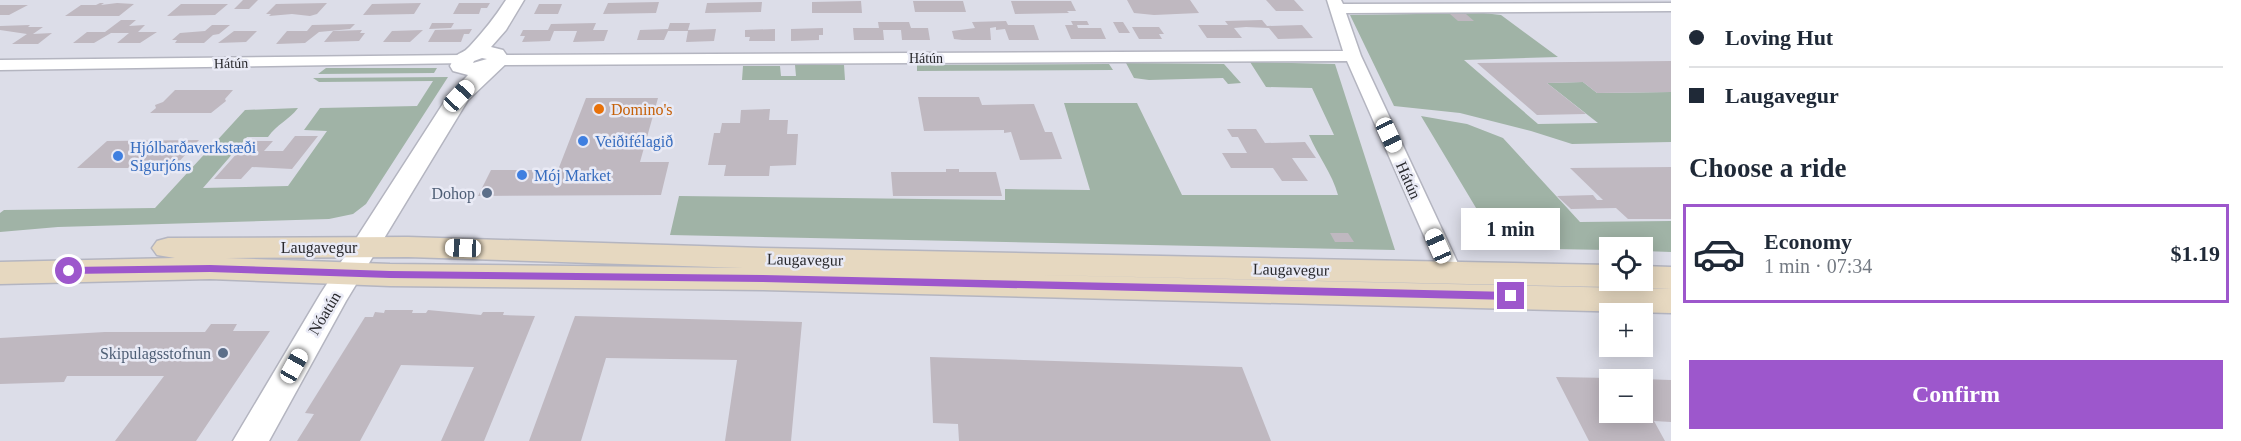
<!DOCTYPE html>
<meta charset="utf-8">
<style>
:root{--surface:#fff;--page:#f6f6f7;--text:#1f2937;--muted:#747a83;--line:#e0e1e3;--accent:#9d57cc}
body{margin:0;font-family:Georgia,serif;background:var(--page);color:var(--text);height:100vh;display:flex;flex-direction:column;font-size:22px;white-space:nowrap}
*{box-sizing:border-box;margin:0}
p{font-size:20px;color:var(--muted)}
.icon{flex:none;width:33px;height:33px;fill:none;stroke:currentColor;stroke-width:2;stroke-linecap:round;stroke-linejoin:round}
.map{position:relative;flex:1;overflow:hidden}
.side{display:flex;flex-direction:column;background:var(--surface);width:570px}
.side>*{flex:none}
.top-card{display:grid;align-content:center;height:132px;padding:0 18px;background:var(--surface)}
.fabs{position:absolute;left:1599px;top:237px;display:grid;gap:12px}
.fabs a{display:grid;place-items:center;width:54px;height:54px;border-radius:0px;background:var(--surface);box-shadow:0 3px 15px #0003;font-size:30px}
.end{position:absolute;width:27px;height:27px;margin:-14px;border:8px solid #9d57cc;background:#fff;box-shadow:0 0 0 3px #fff}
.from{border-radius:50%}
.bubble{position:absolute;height:42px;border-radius:0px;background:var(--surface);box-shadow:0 3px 15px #0003;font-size:20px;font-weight:800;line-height:42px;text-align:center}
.car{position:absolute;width:18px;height:36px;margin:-18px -9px;border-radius:8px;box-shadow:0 0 4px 2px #0007;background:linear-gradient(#fff 24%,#345 0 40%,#fff 0 76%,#345 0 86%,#fff 0)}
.top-card b{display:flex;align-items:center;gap:21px;height:57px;font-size:22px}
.top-card b+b{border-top:2px solid var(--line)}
.top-card i{width:15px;height:15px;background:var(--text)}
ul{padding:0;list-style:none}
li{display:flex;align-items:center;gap:18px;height:99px;margin:0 12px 9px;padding:0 6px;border:3px solid transparent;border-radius:0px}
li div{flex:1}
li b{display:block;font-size:22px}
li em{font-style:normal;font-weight:800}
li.on{border-color:var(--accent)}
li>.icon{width:54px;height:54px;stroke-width:1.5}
h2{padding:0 18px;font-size:27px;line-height:72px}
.action{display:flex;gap:12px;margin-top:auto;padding:12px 18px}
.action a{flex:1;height:69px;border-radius:0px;background:var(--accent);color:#fff;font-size:24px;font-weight:800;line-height:69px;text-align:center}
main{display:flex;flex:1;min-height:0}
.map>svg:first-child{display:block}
</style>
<main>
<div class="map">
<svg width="1671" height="441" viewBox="0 0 1671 441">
<rect width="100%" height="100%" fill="#dcdde8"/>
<path fill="#a0b3a6" d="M1483,13L1501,15L1558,57L1464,60L1538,124L1598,123L1547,83L1583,82L1597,93L1671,92V142L1572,144L1531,131L1460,113L1394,106L1350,15Z
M1250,62L1335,64L1395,250L670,235L679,196L1005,200V189L1090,190L1064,103H1137L1182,195H1338C1332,173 1318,156 1309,135H1334L1312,88L1266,87Z
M1126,63L1224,64L1241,83L1228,84L1223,78L1149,80L1134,78Z
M1109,64L1113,70L917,71V65Z
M795,65H844L845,80H742L743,66H780L781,76H796Z
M326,68H437L434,73L318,74Z
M448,77L366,204L353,214L329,219L58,227L0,232V213L4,210L155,208L245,110L298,108C289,120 277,124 268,137H247L203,188L288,186L327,131L304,130L320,108L417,106L433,81L319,82L313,78Z
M1421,116L1467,124L1503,138L1580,222L1671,221V252L1643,251L1642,248H1610L1609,250L1500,248Z"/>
<path fill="#bfb8c0" d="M243,0H258L249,9H234Z
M1127,0H1190L1199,13L1154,15L1134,13Z
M1266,0H1294L1304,11H1276Z
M861,1L862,13H812V2Z
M913,1H963L966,12H915Z
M1011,1H1071L1076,11H1067L1069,13L1015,14Z
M659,2L656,13L603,14L608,3Z
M762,2L761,12L705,13L707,3Z
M100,3H104L101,5L117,3L134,4L119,16H65L81,5H96Z
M327,3L317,14L310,16L292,14L269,16L271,14H266L276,4Z
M421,3L414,14L363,15L372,4Z
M459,3H490L487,8H481L479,14H453Z
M181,4H228L215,15L167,16Z
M539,4H562L558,14H534Z
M0,5H28L9,15H0Z
M1450,14H1466L1474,21H1458Z
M121,20H136L129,26L145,25L138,32H157L140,43H117L129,33H111L94,43H73L87,32H105Z
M1262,20L1267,26L1302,25L1313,38L1278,39L1269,28L1246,27L1234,28L1242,38H1207L1198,25H1228L1225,21Z
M1006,21L1008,25H1034L1039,40H1009L1005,29L996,30V27L990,28L991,40H962L954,39L952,31L975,28L972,22Z
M1071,21H1087L1089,25H1077L1078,28H1101L1106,39H1071L1065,25H1073Z
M878,22H909L911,28H928L930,40H902L901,30H883L884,40H854L853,28H879Z
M1113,22H1123L1130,33H1119Z
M432,23H454L451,28L429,29Z
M596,23L593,30H608L604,41L573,42L577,31H554L550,41L522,42L525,36H520L523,30H548L551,24Z
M670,23H690L688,30L716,29L714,41L686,42L688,31H668L664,40H637L640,30L668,29Z
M355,24L350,29L319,32L305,43L276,44L287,31H307L312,25Z
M30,25L28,27H43L33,34L52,33L38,44H12L27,34L0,30V26Z
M212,25H230L219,34L213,35L204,43H175L177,40H172L180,33L205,31Z
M1132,27H1159L1164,34H1159L1162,39H1139Z
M823,28V35H819V40L791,41V29Z
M472,29L469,34H464L461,42H428L435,30Z
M775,29V41H749L750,37H745V30Z
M362,30L360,33H365L359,41L324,42L333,31Z
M423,30L410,42H383L392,31Z
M234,31H257L246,42L218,43Z
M1671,61V92L1597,93L1583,82L1547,83L1586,114L1537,115L1477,63Z
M175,90H233L225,99L226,101L211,113H150L156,108L155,105L163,102Z
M918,97H979L982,105L1034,104L1045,132H1052L1062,159L1020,160L1011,132L1004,133V130L924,131Z
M586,98H658L640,162H669L661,195L478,196L491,170H558Z
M770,109L769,120H788L787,134H798L796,165L770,166L769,176H724L726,165H708L714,133H720L722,123H740L741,110Z
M1227,129H1256L1265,143L1305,142L1316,158H1292L1308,181H1282L1273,168H1231L1222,153H1247L1238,137H1232Z
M295,136H318L292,169L252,167L241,179H214L248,141H273L264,151H283Z
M199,140L173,168H77L107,141Z
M1671,167V219H1628L1616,208L1571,209L1557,196L1593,195L1597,200H1603L1570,168Z
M946,169H959V172H996L1002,196H893L891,172H946Z
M1330,233H1348L1354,242H1335Z
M385,310H413L412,313H426L428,310L481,315L483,312H504L503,315L535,316L484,441H441L474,367L401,365L360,441H297L314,414L305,413L365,317H373L375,312L384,313Z
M575,316L802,322L791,441H725L737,360L606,358L581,441H529Z
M211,324H237L233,331H270L196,441H115L164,376H67L64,382L0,384V338L105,332H205Z
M930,357L1242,367L1271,441H959L958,424L933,423Z
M1556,377L1610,378V412H1642V379L1671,380V422L1654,421L1665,441H1589Z"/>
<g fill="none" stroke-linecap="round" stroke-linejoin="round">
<defs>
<path id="minor" d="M1327,0H1341L1343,4L1671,3V11L1346,13L1361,56L1462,272L1459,277L1451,280L1443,277L1440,272L1347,61L499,65L491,60L499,55L1343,51Z
M462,55L470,60L468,63L0,70V60Z"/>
<path id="tertiary" d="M506,0H524L506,30L491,47L503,50L510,60L468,100L346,301L269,441H233L321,293L448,96L468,75L453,71L450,66C459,48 460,57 470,46C483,32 495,17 506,0ZM482,58L487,59L473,63L474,61Z"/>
<path id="secondary" d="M408,237L763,248L1610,265V280H1623L1621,284L1610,287L997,274L1671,289V313L763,290L390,286L210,279L0,284V262L175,258L157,255L152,248L157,241L168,238ZM408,257L744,268L390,264L226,258Z
M1642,266L1671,267V289L1642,288L1631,285L1628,280H1642Z"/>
</defs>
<use href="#minor" stroke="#b4b5c0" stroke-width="3"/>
<use href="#tertiary" stroke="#b4b5c0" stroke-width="3"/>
<use href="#secondary" stroke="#b4b5c0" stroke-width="3"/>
<use href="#minor" fill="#fff" fill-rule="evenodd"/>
<use href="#tertiary" fill="#fff" fill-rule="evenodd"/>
<use href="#secondary" fill="#e6d8c0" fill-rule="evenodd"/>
</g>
<path fill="#9d57cc" d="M210,265L390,271L763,275L1511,292L1517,296L1511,300L763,282L390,278L210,272L69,274L64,271L69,267Z"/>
<circle fill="#e8710a" stroke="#e9eaf5" stroke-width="2" cx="599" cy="109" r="6"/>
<g fill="#3f7fe0" stroke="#e9eaf5" stroke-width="2">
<circle cx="583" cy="141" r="6"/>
<circle cx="118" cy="156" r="6"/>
<circle cx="522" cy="175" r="6"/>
</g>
<g fill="#5c6f8a" stroke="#e9eaf5" stroke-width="2">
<circle cx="487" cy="193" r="6"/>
<circle cx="223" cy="353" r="6"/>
</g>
<g text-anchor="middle" stroke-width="5" stroke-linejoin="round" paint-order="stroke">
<g font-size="14" fill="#29292d" stroke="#e9eaf5">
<text x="926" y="63">Hátún</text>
<text transform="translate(231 63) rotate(-1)" y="5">Hátún</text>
</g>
<g font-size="16" fill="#c56008" stroke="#e9eaf5" text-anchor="start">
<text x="611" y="115">Domino's</text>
</g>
<g font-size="16" fill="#366cbe" stroke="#e9eaf5" text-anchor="start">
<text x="595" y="147">Veiðifélagið</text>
<text x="130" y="153">Hjólbarðaverkstæði<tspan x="130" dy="18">Sigurjóns</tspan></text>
<text x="534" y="181">Mój Market</text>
</g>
<g font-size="16" fill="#29292d" stroke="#e9eaf5">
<text transform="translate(1409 180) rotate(66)" y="6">Hátún</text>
<text x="319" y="253">Laugavegur</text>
<text transform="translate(805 259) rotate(1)" y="6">Laugavegur</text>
<text transform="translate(1291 269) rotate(1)" y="6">Laugavegur</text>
<text transform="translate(324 313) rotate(-59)" y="6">Nóatún</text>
</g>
<g font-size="16" fill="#4e5e75" stroke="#e9eaf5" text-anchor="end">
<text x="475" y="199">Dohop</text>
<text x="211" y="359">Skipulagsstofnun</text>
</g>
</g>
</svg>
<div class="fabs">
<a><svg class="icon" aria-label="locate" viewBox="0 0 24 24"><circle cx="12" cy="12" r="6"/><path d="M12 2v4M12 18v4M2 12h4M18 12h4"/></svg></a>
<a>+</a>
<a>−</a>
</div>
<i class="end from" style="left:69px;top:271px"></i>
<i class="end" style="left:1511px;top:296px"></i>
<div class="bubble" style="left:1461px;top:208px;width:99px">1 min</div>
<i class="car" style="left:459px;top:96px;rotate:43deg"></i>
<i class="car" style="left:1389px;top:135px;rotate:155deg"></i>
<i class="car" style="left:1438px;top:246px;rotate:336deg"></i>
<i class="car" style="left:463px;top:248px;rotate:272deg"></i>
<i class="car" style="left:294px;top:366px;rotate:29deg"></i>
</div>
<section class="side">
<div class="top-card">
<b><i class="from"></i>Loving Hut</b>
<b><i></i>Laugavegur</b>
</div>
<h2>Choose a ride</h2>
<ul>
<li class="on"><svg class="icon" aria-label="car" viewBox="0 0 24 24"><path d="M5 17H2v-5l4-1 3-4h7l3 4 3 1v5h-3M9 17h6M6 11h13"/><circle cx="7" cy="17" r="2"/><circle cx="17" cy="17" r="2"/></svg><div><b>Economy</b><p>1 min · 07:34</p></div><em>$1.19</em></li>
</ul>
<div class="action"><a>Confirm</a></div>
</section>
</main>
